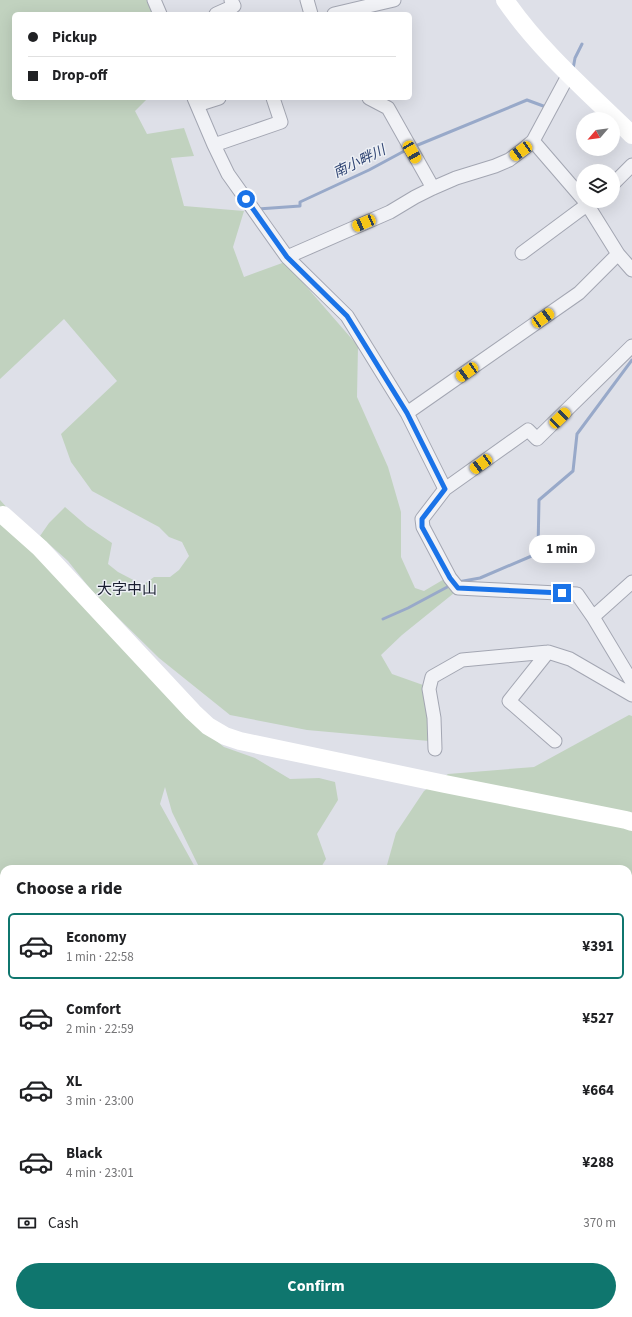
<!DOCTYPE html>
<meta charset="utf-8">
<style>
:root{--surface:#fff;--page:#f6f6f6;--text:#202124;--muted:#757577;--line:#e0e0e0;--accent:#0f766e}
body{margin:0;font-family:"Source Sans 3","Noto Sans JP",sans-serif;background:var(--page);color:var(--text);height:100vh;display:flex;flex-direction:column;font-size:15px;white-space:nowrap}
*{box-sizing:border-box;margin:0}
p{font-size:13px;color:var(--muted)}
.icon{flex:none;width:22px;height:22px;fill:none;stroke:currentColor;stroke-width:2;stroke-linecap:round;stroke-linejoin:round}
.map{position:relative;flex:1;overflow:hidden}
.sheet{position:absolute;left:0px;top:865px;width:632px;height:452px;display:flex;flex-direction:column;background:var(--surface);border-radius:12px 12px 0 0;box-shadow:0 4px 16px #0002}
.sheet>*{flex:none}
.top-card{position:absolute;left:12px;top:12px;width:400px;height:88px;border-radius:6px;box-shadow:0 4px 16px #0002;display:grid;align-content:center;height:88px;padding:0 16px;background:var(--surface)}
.needle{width:26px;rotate:242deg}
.fabs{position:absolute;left:576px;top:112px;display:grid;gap:8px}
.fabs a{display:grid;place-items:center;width:44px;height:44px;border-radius:50%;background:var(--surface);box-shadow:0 4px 16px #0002;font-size:20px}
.end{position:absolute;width:18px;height:18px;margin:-9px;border:5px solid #1a73e8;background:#fff;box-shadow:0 0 0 2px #fff}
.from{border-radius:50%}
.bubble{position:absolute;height:28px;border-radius:14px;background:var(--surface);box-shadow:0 4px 16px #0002;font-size:13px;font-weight:700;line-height:28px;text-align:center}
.car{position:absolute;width:12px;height:24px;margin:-12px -6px;border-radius:5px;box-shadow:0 0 3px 1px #0007;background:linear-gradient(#f5c518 24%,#345 0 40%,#f5c518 0 76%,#345 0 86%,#f5c518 0)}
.top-card b{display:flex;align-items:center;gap:14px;height:38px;font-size:15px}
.top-card b+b{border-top:1px solid var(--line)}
.top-card i{width:10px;height:10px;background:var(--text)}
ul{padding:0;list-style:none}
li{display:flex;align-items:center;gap:12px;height:66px;margin:0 8px 6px;padding:0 8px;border:2px solid transparent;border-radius:6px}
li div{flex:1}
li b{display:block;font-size:15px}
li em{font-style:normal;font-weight:700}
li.current{border-color:var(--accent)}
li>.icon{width:36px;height:36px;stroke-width:1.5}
h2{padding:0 16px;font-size:18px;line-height:48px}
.pay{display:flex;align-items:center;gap:10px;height:44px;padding:0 16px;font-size:15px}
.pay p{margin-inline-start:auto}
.action{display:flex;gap:8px;margin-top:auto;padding:8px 16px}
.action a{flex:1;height:46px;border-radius:24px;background:var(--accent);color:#fff;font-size:16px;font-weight:700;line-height:46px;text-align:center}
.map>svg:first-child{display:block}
</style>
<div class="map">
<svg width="632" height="1317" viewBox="0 0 632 1317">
<rect width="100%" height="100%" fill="#dee0e8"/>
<path fill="#c1d2bf" d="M0,0H148L152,14H14V98H148L135,111L147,134L184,128L194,156L171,158L184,206L244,211L233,247L244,277L285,262L358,346L357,397L388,467L401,512V557L415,588L424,591L446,578L454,593L402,635L381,655L392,674L423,685L432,736L429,741L307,730L230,715L159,658L96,596L68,561L40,536L49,523L65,507L87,526L112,543L108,564L118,572L143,585L154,577H170L179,570L189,556L182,542L169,537L159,527L92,491L71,462L61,434L117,381L64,319L0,379Z
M0,500L89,597L185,716L224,747L255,758L290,779L319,778L335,782L338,800L317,834L326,859L320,869H200L172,812L165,787L160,804L196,869H4V1313H628V869H373L387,865L396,833L424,791L448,774L534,767L629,715L632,716V1317H0Z"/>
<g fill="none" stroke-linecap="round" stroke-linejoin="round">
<path stroke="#98a9c9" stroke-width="3" d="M573,69L575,58L582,44
M413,147L527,100L546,107
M258,209L300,206V202L369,170L408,149
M458,582L480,578L534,555L538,549L539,500L573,471L577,434L632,360
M383,619L408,608L451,585"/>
<defs>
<path id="street" d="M154,0L160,14
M307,0L311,14
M216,14L234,6L231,0
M334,14L394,0
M194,98L214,145L228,174L287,257L347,316L407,413L445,489L422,519L423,527L450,578L458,588L577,594L593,617L632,682
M369,98L388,108L433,188
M197,105L219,98
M533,141L583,199
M214,145L281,122L273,98
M613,184L632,165
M585,201L618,254L632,270
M522,253L592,201
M287,257L390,212L415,197L433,188L456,178L495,166L509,160L521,151L533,141L569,74
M407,413L579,293L618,254
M445,489L528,430L537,439L632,346
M593,617L632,582
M548,652L509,701L555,741
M435,749L434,718L429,689L432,677L462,660L548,652L570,659L632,695"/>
</defs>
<use href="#street" stroke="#a3a6b2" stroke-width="15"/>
<use href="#street" stroke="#f1f2f6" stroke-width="13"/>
<path stroke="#fff" stroke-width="18" d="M505,0C540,51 588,92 632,135
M3,515L40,548L193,712L208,726L225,736L240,741L445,784L626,820L632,822"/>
</g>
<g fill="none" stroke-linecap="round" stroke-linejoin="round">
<path stroke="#1a73e8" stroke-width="5" d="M246,199L287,257L347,316L407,413L445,489L422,519V527L450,578L458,588L562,593"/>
</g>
<g text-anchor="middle" stroke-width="3" stroke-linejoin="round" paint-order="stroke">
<g font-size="14" font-style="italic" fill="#304573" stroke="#edf0f5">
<text transform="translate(359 161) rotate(-26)" y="5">南小畔川</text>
</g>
<g font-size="15" fill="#191e30" stroke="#edf0f5">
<text x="127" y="594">大字中山</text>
</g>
</g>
</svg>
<div class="fabs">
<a><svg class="needle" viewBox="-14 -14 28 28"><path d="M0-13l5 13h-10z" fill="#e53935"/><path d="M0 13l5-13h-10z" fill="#757577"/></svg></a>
<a><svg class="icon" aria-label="layers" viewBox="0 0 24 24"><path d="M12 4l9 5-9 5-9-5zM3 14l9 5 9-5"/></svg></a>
</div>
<i class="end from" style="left:246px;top:199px"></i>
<i class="end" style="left:562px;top:593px"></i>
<div class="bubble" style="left:529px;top:535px;width:66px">1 min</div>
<i class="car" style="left:521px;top:151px;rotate:235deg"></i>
<i class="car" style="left:412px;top:152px;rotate:150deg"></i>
<i class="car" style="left:364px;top:223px;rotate:247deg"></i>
<i class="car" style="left:543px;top:318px;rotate:55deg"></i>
<i class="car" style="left:467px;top:372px;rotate:235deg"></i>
<i class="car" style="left:560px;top:418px;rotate:46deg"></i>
<i class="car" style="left:481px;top:464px;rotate:234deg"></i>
<div class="top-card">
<b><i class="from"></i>Pickup</b>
<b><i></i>Drop-off</b>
</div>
<section class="sheet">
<h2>Choose a ride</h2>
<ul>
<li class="current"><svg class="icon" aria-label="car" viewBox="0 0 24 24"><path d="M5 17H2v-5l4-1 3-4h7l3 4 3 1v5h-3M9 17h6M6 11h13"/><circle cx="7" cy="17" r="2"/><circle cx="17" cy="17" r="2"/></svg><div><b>Economy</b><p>1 min · 22:58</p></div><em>¥391</em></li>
<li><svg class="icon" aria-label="car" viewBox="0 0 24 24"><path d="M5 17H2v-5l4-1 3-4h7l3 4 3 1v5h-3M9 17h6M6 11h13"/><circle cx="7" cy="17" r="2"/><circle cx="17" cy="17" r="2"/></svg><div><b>Comfort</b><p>2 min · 22:59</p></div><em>¥527</em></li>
<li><svg class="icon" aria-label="car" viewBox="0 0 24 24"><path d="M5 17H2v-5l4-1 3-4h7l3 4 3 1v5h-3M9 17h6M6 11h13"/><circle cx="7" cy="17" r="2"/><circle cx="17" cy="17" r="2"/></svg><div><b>XL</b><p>3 min · 23:00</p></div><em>¥664</em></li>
<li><svg class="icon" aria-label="car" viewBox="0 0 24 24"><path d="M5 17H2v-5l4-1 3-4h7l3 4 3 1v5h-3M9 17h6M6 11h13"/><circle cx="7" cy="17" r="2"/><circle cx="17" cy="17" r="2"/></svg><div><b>Black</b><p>4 min · 23:01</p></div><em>¥288</em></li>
</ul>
<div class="pay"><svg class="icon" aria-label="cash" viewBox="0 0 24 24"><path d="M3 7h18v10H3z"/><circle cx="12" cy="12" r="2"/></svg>Cash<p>370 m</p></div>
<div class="action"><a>Confirm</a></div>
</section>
</div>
